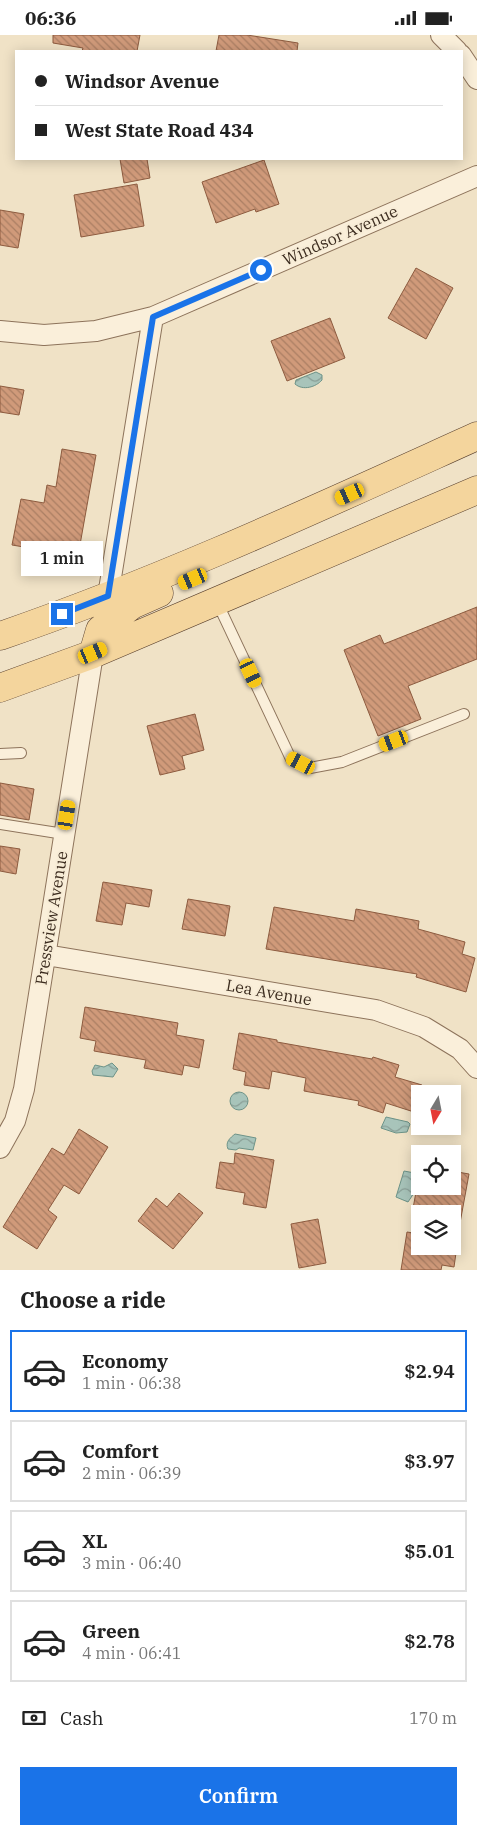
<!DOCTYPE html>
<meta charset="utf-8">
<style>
:root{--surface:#fff;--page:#f2f2f2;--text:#222;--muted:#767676;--line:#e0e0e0;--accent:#1a73e8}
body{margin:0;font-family:"IBM Plex Serif",serif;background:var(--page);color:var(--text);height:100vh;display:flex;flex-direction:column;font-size:19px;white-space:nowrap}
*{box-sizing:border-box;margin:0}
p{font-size:16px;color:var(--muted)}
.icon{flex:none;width:28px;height:28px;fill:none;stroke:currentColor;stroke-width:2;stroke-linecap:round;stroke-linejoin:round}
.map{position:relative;height:1235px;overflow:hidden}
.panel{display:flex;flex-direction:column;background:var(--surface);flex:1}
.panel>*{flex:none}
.hud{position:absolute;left:15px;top:15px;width:448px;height:110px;border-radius:0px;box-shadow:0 2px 12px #0003;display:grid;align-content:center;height:110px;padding:0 20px;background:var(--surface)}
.needle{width:32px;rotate:190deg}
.fabs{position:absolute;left:411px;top:1050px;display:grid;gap:10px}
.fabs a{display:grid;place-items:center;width:50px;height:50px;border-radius:0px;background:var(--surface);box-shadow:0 2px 12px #0003;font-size:25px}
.end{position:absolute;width:22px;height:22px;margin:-11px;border:6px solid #1a73e8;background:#fff;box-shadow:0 0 0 2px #fff}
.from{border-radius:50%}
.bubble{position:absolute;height:35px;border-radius:0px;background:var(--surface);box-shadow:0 2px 12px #0003;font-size:16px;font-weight:600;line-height:35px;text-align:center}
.car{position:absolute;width:15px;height:30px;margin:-15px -8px;border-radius:6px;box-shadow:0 0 4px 1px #0007;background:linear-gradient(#f5c518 24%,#345 0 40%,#f5c518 0 76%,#345 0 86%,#f5c518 0)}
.hud b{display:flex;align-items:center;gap:18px;height:48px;font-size:19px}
.hud b+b{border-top:1px solid var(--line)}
.hud i{width:12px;height:12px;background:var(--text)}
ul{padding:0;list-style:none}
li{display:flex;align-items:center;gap:15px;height:82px;margin:0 10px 8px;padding:0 10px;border:2px solid var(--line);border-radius:0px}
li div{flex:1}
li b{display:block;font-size:19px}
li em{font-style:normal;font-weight:600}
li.selected{border-color:var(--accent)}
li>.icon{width:45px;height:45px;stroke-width:1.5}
h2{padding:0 20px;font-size:22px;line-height:60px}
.pay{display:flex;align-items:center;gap:12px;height:55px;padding:0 20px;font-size:19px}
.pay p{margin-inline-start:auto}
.primary-button{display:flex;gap:10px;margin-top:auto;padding:10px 20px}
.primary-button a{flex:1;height:58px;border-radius:0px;background:var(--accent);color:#fff;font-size:20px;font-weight:600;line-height:58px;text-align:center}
.status{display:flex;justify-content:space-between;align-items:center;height:35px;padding:0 25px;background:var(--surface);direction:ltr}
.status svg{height:14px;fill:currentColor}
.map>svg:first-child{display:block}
</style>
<div class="status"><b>06:36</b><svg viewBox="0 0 49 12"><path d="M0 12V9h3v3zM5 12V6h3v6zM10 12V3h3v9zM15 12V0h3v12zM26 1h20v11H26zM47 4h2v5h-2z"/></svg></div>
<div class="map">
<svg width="477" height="1235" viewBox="0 0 477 1235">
<defs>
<pattern id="water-waves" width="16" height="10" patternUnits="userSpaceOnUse" patternTransform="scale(1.25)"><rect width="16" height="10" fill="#a8c4ba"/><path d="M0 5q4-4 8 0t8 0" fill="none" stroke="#8a9f97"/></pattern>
<pattern id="building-back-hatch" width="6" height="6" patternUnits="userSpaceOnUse" patternTransform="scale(1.25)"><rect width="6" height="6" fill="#d09a7a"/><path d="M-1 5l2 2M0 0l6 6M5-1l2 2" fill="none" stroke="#aa7e63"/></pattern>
</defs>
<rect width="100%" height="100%" fill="#f0e2c6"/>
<path fill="url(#water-waves)" stroke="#6d9388" d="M316,337L322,340V345C316,352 303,356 295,349L296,345Z
M112,1028L118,1034L113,1042L93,1040L92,1036L95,1030L104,1032Z
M230 1066a9 9 0 1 1 18 0a9 9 0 1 1-18 0Z
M386,1082L408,1087L410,1089L407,1097L396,1098L381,1093Z
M235,1099L256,1103L253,1115L239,1113L236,1115L228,1114C225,1107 230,1103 235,1099Z
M404,1136L420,1139L418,1152L408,1167L396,1162Z"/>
<path fill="url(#building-back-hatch)" stroke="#8d5b3f" d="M53,0H140L137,16H82L83,13L53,8Z
M219,0H247L298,8L297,16H216Z
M120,124H147L150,143L124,148Z
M264,125L279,169L256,177L255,174L216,188L202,147Z
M137,149L144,191L81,202L74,160Z
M0,175L24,179L18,213L0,210Z
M416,233L453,253L426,304L388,283Z
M330,283L345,323L287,346L271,306Z
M0,351L24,355L19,380L0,377Z
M62,414L96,420L78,521L12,510L21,464L44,468L47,450L56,452Z
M477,572V624L408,651L421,684L378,701L344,615L380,600L384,609Z
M195,679L204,715L182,721L185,734L160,740L147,691Z
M0,748L34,754L29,785L0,780Z
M0,811L20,814L16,839L0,836Z
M103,847L152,855L149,872L126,868L122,890L96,886Z
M188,864L230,871L225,901L182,894Z
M274,872L354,886L356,874L419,886L418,894L465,907L462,919L475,923L466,957L416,942L417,939L266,914Z
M85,972L178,988L176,1000L204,1005L199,1033L184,1030L182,1040L144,1033L146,1025L94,1016L96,1006L80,1003Z
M239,998L277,1005V1007L372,1024L373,1022L399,1030L395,1042L422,1050L414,1077L386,1068L383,1078L358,1070L359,1066L304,1056L306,1043L272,1036L269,1054L244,1050L246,1037L233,1034Z
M79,1094L108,1112L79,1159L64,1150L48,1175L57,1182L37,1214L3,1192L52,1113L64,1120Z
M235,1118L274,1125L266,1173L243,1169L245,1158L216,1153L220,1127L234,1129Z
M452,1136L469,1139L460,1188L452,1187V1179H412L416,1157L428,1159L430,1151H452Z
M179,1158L203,1178L173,1214L138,1186L156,1163L167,1172Z
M318,1184L326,1228L299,1233L291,1189Z
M407,1197L420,1199V1211H457L454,1232L442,1230L441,1235H401Z"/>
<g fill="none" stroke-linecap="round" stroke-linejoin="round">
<defs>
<path id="service" d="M217,567L291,724L310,733L342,727L464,679
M0,719L21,718
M0,789L64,799"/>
<path id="minor" d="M441,0L457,16
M461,20L477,44
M0,296L44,300L96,296L153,282L477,141
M108,561L153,282
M46,920L376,975L424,992L460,1014L477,1033
M0,1113L15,1086L24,1054L93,619"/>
<path id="primary" d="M0,601C163,545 320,472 477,401
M93,619L100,595L132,570L159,558
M0,653L93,619L477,455"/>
</defs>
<use href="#service" stroke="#8d735b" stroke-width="12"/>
<use href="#minor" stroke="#8d735b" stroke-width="22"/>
<use href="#primary" stroke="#5a412f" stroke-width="29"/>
<use href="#service" stroke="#faefda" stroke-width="10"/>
<use href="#minor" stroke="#faefda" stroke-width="20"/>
<use href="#primary" stroke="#f4d59d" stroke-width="28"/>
</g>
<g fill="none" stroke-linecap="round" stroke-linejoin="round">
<path stroke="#1a73e8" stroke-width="6" d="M62,579L108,561L153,282L261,235"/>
</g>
<g text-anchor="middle" stroke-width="4" stroke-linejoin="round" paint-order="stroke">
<g font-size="16" fill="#3c2c1f" stroke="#f7ecd6">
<text transform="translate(340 200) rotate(-24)" y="6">Windsor Avenue</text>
<text transform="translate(51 883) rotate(-81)" y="6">Pressview Avenue</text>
<text transform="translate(269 957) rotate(10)" y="6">Lea Avenue</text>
</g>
</g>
</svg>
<div class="fabs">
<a><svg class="needle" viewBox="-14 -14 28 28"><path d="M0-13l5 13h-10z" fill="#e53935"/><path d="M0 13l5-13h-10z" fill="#767676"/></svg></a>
<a><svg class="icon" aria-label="locate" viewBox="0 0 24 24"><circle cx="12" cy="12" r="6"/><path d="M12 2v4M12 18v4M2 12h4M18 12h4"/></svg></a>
<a><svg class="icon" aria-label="layers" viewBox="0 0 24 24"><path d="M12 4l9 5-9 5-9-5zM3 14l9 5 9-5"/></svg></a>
</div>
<i class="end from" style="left:261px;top:235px"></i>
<i class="end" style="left:62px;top:579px"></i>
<div class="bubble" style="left:21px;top:506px;width:82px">1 min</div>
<i class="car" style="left:350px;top:459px;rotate:246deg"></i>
<i class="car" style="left:193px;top:544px;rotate:247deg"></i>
<i class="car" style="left:93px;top:618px;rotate:67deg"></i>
<i class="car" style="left:251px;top:638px;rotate:155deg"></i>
<i class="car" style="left:394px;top:706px;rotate:249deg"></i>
<i class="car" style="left:301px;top:728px;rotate:297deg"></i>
<i class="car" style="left:67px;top:780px;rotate:9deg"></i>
<div class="hud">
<b><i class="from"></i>Windsor Avenue</b>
<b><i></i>West State Road 434</b>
</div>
</div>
<section class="panel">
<h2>Choose a ride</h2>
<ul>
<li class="selected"><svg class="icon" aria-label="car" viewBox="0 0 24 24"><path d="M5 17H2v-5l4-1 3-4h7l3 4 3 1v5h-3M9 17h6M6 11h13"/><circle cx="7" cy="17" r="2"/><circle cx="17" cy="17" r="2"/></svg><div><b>Economy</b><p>1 min · 06:38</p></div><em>$2.94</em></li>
<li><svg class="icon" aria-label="car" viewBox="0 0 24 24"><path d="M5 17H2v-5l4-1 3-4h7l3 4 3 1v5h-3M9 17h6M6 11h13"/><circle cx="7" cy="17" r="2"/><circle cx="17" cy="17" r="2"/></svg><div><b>Comfort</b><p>2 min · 06:39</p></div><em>$3.97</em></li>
<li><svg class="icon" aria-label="car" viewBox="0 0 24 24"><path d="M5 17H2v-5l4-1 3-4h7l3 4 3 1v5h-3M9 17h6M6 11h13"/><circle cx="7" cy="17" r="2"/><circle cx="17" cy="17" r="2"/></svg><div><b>XL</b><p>3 min · 06:40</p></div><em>$5.01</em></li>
<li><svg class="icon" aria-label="car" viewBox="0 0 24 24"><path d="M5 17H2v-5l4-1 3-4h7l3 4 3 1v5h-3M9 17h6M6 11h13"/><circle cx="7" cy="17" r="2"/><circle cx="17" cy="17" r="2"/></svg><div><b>Green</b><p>4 min · 06:41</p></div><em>$2.78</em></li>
</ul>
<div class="pay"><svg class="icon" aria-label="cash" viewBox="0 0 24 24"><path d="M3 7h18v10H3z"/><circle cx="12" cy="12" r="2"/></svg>Cash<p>170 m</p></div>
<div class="primary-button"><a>Confirm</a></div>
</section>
